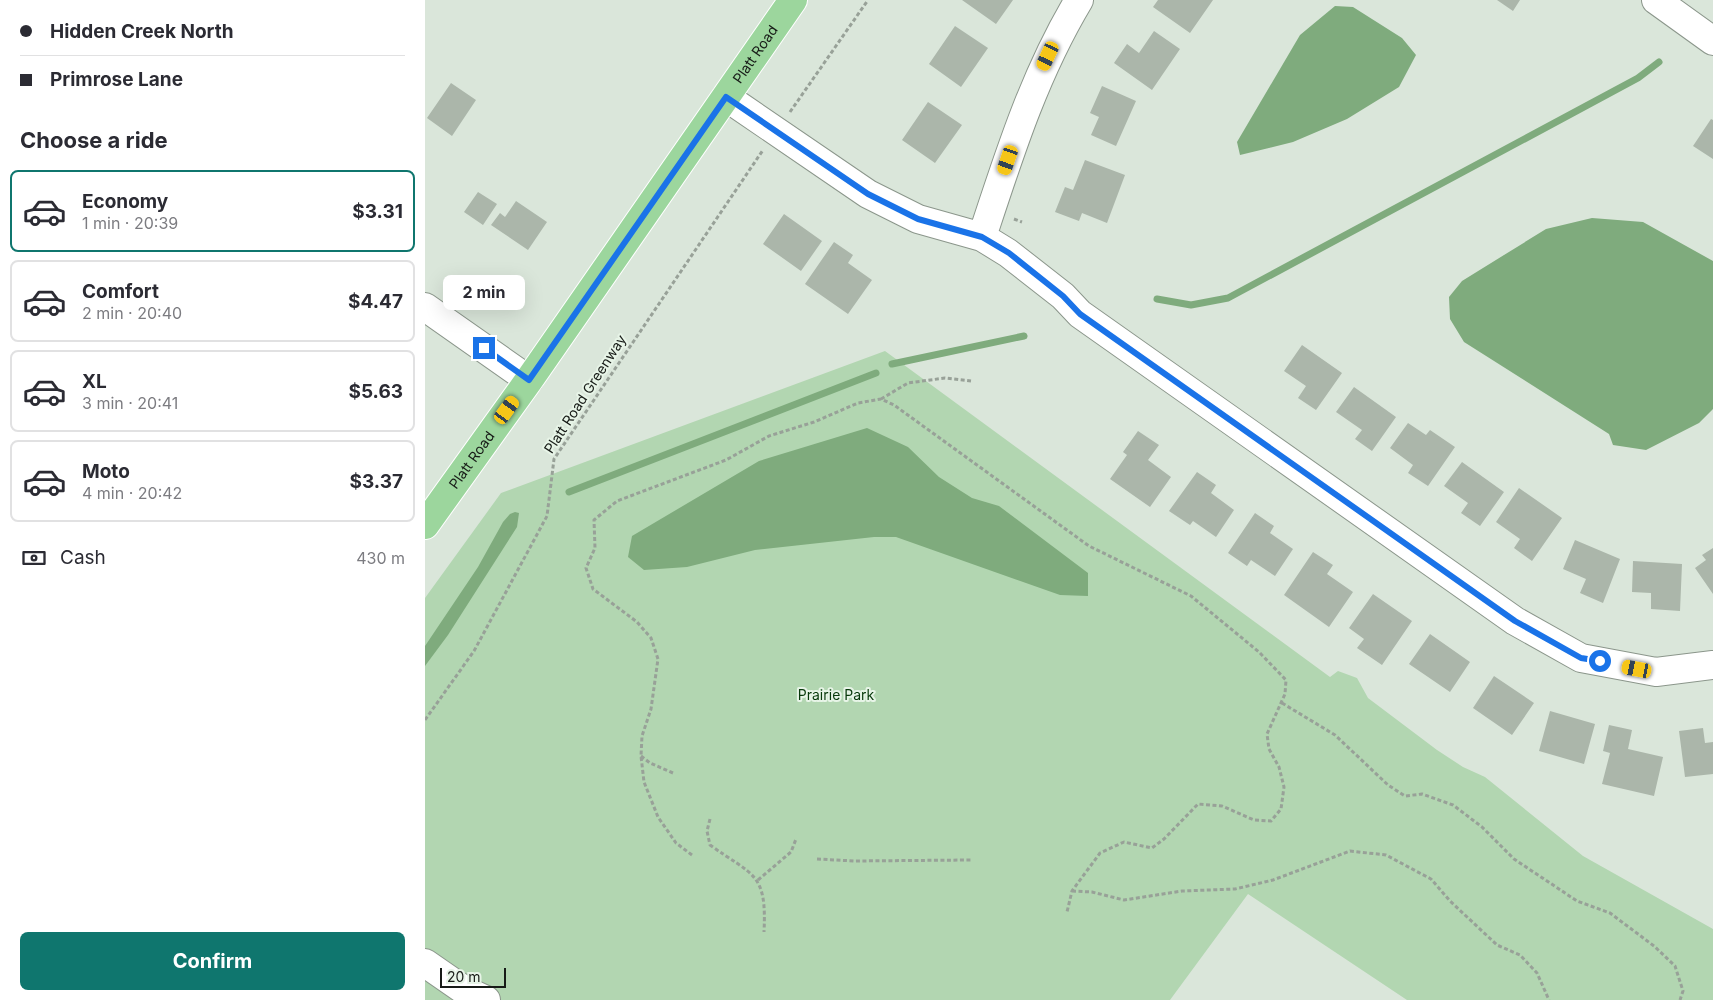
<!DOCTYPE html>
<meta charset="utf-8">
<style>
:root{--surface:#fff;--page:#f2f2f3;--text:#2b2b33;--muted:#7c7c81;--line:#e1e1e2;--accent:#0f766e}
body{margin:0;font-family:Inter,sans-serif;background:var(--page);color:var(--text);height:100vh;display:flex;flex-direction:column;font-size:19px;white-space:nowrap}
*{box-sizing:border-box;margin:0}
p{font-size:16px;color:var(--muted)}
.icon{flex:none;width:28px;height:28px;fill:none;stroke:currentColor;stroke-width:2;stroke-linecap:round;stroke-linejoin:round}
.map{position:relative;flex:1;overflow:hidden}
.panel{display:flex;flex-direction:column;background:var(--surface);width:425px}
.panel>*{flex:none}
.top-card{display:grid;align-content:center;height:110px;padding:0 20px;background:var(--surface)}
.scale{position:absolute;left:15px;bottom:12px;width:66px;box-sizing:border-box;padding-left:5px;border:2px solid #171b17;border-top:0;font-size:14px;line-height:18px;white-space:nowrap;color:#171b17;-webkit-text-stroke:4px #e7f4e7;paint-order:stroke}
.end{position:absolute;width:22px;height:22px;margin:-11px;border:6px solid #1a73e8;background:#fff;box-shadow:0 0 0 2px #fff}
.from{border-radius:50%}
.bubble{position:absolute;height:35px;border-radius:8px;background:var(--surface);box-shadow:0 5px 20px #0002;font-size:16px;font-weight:700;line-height:35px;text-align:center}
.car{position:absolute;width:15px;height:30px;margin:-15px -8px;border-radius:6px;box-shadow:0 0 4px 1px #0007;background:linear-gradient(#f5c518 24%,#345 0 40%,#f5c518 0 76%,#345 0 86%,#f5c518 0)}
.top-card b{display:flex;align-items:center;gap:18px;height:48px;font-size:19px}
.top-card b+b{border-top:1px solid var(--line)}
.top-card i{width:12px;height:12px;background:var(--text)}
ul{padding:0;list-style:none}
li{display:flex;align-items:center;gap:15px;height:82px;margin:0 10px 8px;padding:0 10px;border:2px solid var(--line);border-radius:8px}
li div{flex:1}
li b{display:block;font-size:19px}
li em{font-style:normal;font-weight:700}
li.current{border-color:var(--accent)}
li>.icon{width:45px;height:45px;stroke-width:1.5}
h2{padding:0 20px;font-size:22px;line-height:60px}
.pay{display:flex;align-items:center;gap:12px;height:55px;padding:0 20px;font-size:19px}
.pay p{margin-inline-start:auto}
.primary-button{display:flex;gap:10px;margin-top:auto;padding:10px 20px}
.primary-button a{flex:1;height:58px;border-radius:8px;background:var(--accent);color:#fff;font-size:20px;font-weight:700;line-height:58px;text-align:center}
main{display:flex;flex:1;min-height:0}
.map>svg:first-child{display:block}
</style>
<main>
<section class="panel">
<div class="top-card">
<b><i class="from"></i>Hidden Creek North</b>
<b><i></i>Primrose Lane</b>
</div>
<h2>Choose a ride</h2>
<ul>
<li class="current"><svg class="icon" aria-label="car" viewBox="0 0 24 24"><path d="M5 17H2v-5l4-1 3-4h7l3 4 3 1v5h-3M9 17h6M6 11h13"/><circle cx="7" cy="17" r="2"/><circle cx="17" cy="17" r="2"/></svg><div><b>Economy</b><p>1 min · 20:39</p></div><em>$3.31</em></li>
<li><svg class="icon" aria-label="car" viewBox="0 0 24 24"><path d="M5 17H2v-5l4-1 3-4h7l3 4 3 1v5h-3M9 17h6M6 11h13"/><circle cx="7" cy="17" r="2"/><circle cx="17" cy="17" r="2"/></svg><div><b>Comfort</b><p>2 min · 20:40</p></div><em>$4.47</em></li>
<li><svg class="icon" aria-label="car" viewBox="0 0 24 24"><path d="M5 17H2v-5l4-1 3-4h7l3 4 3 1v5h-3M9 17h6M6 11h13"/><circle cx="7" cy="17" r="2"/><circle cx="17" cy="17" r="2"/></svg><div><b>XL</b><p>3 min · 20:41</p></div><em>$5.63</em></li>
<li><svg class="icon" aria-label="car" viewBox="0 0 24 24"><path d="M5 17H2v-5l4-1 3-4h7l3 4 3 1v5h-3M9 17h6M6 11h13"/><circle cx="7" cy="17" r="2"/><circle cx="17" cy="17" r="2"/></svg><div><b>Moto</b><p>4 min · 20:42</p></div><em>$3.37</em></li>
</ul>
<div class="pay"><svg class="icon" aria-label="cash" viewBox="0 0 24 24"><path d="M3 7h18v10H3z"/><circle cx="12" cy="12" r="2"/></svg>Cash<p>430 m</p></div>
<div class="primary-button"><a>Confirm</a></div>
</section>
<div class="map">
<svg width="1288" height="1000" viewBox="0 0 1288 1000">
<rect width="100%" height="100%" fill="#dae6da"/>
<path fill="#b2d6b1" d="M460,351L905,677L913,671L932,678L943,698L1012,750L1038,767L1060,777L1158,856L1288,929V1000H982L823,894L745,1000H0V598L76,493Z"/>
<path fill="#7fab7d" d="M910,6L928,7L977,38L991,55L974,87L922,119L868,142L815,155L812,142L875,35Z
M1167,218L1218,222L1288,261V409L1274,423L1221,450L1188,445L1184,434L1039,342L1025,319L1024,297L1037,281L1121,229Z
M442,428L483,447L514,477L547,498L574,506L663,573V596L635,595L471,537H449L330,550L262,567L219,570L203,557L207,536L334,461Z
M90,512L94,513L92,527L23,635L0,666V646L53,567L78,522L85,514Z"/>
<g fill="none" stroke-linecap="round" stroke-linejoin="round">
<path stroke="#7fab7d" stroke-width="7" d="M732,299L766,305L803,298L1213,78L1234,62
M467,364L599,336
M144,492L451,373"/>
</g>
<path fill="#abb6aa" d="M537,0H588L571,24Z
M733,0H788L765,33L728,7Z
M1072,0H1095L1088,11Z
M530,26L563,48L536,87L504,64Z
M729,31L755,49L727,90L689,63L702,44L714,53Z
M26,83L51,100L27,136L2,118Z
M677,86L711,101L691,146L666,135L674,117L665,113Z
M503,102L537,125L510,163L477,140Z
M1286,119L1288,120V159L1268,146Z
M660,160L700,175L682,223L657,213L654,221L630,212L640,187L648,190Z
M53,192L72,204L58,225L39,212Z
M91,201L122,222L103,250L66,225L75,213L80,217Z
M359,214L397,241L376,271L338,244Z
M409,242L428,255L423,263L447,280L423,314L380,284Z
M877,345L917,373L891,410L873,398L881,386L859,371Z
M929,387L971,417L947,451L930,439L937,430L911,412Z
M983,423L1001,435L1005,430L1030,447L1003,486L983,473L988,465L965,448Z
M713,431L734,445L723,460L746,477L725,507L685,479L702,455L698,452Z
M1037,462L1079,492L1055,526L1036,513L1043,503L1019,486Z
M772,472L791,485L786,493L809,510L791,537L768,521L765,525L744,511Z
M1094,488L1137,518L1107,561L1089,548L1095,539L1071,522Z
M830,513L849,526L845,533L868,549L850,576L826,560L822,566L803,553Z
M1150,540L1195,559L1178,603L1155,593L1161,579L1138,569Z
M1288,548V594L1270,568L1281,560L1277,555Z
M888,552L908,565L902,574L928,592L904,627L859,595Z
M1208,561L1257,564L1255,611L1226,609V593L1207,592Z
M948,594L987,621L957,665L932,648L939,639L924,628Z
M1005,634L1045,662L1025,692L984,664Z
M1069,676L1109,703L1087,735L1048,708Z
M1125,711L1170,724L1159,764L1114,751Z
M1184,725L1207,730L1203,749L1238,757L1229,796L1177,784L1185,753L1178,751Z
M1278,728L1280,743L1288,742V774L1260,777L1254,731Z"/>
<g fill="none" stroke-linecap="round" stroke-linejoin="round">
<defs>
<path id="minor" d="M1231,0L1288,41
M301,97L443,194L493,219L557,237L583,253L638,296L655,314L1090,621L1156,658L1231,672L1288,665
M557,237C584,155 609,75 654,0
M0,307L104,380
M0,963L39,990L61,1000"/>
<g id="major">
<path id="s1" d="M0,525L104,380L368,0"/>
</g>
</defs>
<use href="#minor" stroke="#8b968b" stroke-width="30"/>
<use href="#major" stroke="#fff" stroke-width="30"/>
<path stroke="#98a198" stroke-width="3" stroke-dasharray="4 2.5" stroke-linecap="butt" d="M365,112L443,0
M589,219L597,222
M456,399L483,383L520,378L546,381
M857,703L910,735L963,785L980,796L997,794L1028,805L1057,827L1089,859L1152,901L1185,913L1229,946L1250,966L1258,991L1255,1000
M0,720L49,651L122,516L129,459L338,150
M216,756L225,763L248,773
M285,819L282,831L285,845C328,876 342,872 339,932
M267,855L251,843L233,817L219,782L216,756L217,736L226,709L233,659L226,638L212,622L168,589L161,568L170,548L169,520L192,501L301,460L344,436L389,422L433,403L456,399L469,405L664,546L766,596L834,652L861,680L860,694L842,734L844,749L854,767L859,787L856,809L846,821L829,820L797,806L773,804L739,839L727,848L699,842L675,853L647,891L642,912
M392,859L429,861L546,860
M333,880L366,852L371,839
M647,891L667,892L699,900L757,891L810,889L848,880L925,851L961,855L1006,879L1025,901L1072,945L1095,955L1112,973L1124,1000"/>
<use href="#minor" stroke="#fff" stroke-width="28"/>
<use href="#major" stroke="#9cd69d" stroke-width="28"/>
</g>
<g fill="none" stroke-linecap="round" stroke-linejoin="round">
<path stroke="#1a73e8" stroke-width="6" d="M59,348L104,380L301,97L443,194L493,219L557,237L584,253L638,296L655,314L1090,621L1156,658L1175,661"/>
</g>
<g text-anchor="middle" stroke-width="4" stroke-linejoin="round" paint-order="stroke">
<g font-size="14" fill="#171b17" stroke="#e7f4e7">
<text dy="5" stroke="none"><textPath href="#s1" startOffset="575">Platt Road</textPath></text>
<text transform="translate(160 394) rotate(-57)" y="5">Platt Road Greenway</text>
<text dy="5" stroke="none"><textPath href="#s1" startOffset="80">Platt Road</textPath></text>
</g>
<g font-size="14" fill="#08390b" stroke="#e7f4e7">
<text x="411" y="700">Prairie Park</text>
</g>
</g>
</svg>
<div class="scale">20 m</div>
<i class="end from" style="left:1175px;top:661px"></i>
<i class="end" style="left:59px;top:348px"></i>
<div class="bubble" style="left:18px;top:275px;width:82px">2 min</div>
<i class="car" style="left:623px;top:56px;rotate:205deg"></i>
<i class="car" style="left:583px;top:160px;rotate:199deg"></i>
<i class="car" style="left:82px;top:410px;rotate:36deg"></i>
<i class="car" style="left:1212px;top:669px;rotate:281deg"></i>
</div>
</main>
